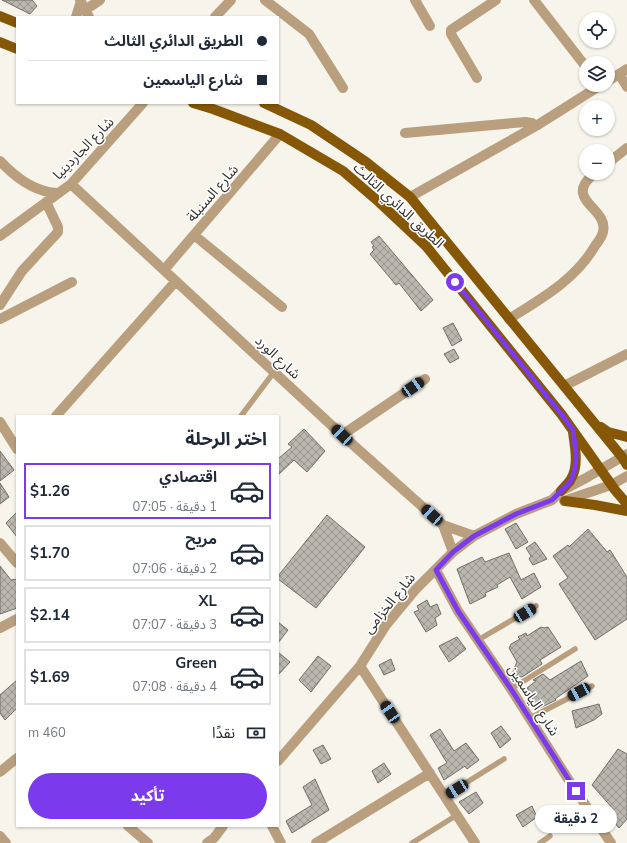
<!DOCTYPE html>
<html lang="ar">
<meta charset="utf-8">
<style>
:root{--surface:#fff;--page:#f6f6f7;--text:#1f2937;--muted:#747a83;--line:#e0e1e3;--accent:#7c3aed}
body{margin:0;font-family:"Nunito Sans","Noto Sans Arabic",sans-serif;background:var(--page);color:var(--text);direction:rtl;height:100vh;display:flex;flex-direction:column;font-size:15px;white-space:nowrap}
*{box-sizing:border-box;margin:0}
p{font-size:13px;color:var(--muted)}
.icon{flex:none;width:22px;height:22px;fill:none;stroke:currentColor;stroke-width:2;stroke-linecap:round;stroke-linejoin:round}
.map{position:relative;flex:1;overflow:hidden;direction:ltr}
.sheet{position:absolute;left:16px;top:415px;width:263px;height:412px;display:flex;flex-direction:column;background:var(--surface);border-radius:0px;box-shadow:0 1px 3px #0004;direction:rtl}
.sheet>*{flex:none}
.banner{position:absolute;left:16px;top:16px;width:263px;height:88px;border-radius:0px;box-shadow:0 1px 3px #0004;direction:rtl;display:grid;align-content:center;height:88px;padding:0 12px;background:var(--surface)}
.tools{position:absolute;left:579px;top:12px;display:grid;gap:8px}
.tools a{display:grid;place-items:center;width:36px;height:36px;border-radius:50%;background:var(--surface);box-shadow:0 1px 3px #0004;font-size:20px}
.end{position:absolute;width:18px;height:18px;margin:-9px;border:5px solid #7c3aed;background:#fff;box-shadow:0 0 0 2px #fff}
.from{border-radius:50%}
.bubble{position:absolute;height:28px;border-radius:14px;background:var(--surface);box-shadow:0 1px 3px #0004;font-size:13px;font-weight:700;line-height:28px;text-align:center;direction:rtl}
.car{position:absolute;width:12px;height:24px;margin:-12px -6px;border-radius:5px;box-shadow:0 0 3px 1px #0007;background:linear-gradient(#222 24%,#8ab4d8 0 40%,#222 0 76%,#8ab4d8 0 86%,#222 0)}
.banner b{display:flex;align-items:center;gap:14px;height:38px;font-size:15px}
.banner b+b{border-top:1px solid var(--line)}
.banner i{width:10px;height:10px;background:var(--text)}
ul{padding:0;list-style:none}
li{display:flex;align-items:center;gap:12px;height:56px;margin:0 8px 6px;padding:0 4px;border:2px solid var(--line);border-radius:0px}
li div{flex:1}
li b{display:block;font-size:15px}
li em{font-style:normal;font-weight:700}
li.on{border-color:var(--accent)}
li>.icon{width:36px;height:36px;stroke-width:1.5}
h2{padding:0 12px;font-size:18px;line-height:48px}
.pay{display:flex;align-items:center;gap:10px;height:44px;padding:0 12px;font-size:15px}
.pay p{margin-inline-start:auto}
.action{display:flex;gap:8px;margin-top:auto;padding:8px 12px}
.action a{flex:1;height:46px;border-radius:24px;background:var(--accent);color:#fff;font-size:16px;font-weight:700;line-height:46px;text-align:center}
.map>svg:first-child{display:block}
</style>
<div class="map">
<svg width="627" height="843" viewBox="0 0 627 843">
<defs>
<pattern id="building-cross-hatch" width="8" height="8" patternUnits="userSpaceOnUse"><rect width="8" height="8" fill="#bab7af"/><path d="M0 0l8 8M0 8l8-8" fill="none" stroke="#98958f"/></pattern>
</defs>
<rect width="100%" height="100%" fill="#f7f4eb"/>
<path fill="url(#building-cross-hatch)" stroke="#726f68" d="M2,0H32L37,6L30,14Z
M379,236L433,300L421,311L399,283L396,285L370,254L374,250L372,247L374,246L371,242Z
M453,323L462,340L452,346L443,328Z
M454,349L459,358L450,363L444,354Z
M304,429L325,451L307,472L294,460L278,475V459L292,447L288,444Z
M0,451L14,470L0,481Z
M0,483L9,497L0,504Z
M17,512V537L6,523Z
M327,515L365,547L316,608L278,579V576Z
M516,523L528,542L516,549L505,529Z
M588,529L607,552L610,550L627,577V619L595,640L559,584L568,578L553,556L568,545L569,547Z
M535,542L547,559L533,565L529,559L531,556L526,548Z
M509,553L521,580L534,573L541,587L522,599L510,577L497,585L498,587L485,593L486,596L470,604L457,569L482,557L485,562Z
M0,566L11,580L17,579V608L0,614Z
M427,600L430,607L437,604L441,614L435,618L437,625L426,632L414,612L419,610L417,606Z
M278,622L288,630L278,643Z
M541,627L544,628L548,627L561,647L540,660L542,664L522,677L515,676L513,671L517,662L509,648L511,644L520,639L518,637L526,633L527,636Z
M457,637L466,649L449,662L439,646Z
M278,652L290,662L278,675Z
M318,656L331,666L311,692L299,680Z
M391,659L395,670L384,675L379,665Z
M581,661L588,676L555,699L556,700L538,709L527,688L536,681L533,680L543,674L550,680Z
M17,680V708L5,720L0,713V695Z
M599,704L602,714L594,720L576,728L572,711Z
M501,726L511,739L500,748L491,733Z
M440,729L454,751L466,743L479,760L467,769L465,766L444,780L438,768L447,763L430,735Z
M323,745L331,759L321,764L313,750Z
M618,749L627,754V819L619,828L609,816L614,810L592,785Z
M384,763L391,774L378,783L372,771Z
M315,779L329,810L292,833L286,821L312,805L303,787Z
M476,792L483,803L469,814L459,802Z
M532,806L537,817L523,827L516,815Z"/>
<g fill="none" stroke-linecap="round" stroke-linejoin="round">
<path stroke="#b99f7e" stroke-width="5.5" d="M241,416L274,372
M478,640L536,606
M511,689L575,649
M530,718L592,686
M445,796L504,759
M412,843L457,815
M540,843L550,836"/>
<path stroke="#b99f7e" stroke-width="10" d="M80,0L89,17
M265,0L309,34L343,88
M415,0L430,26
M534,0L586,67
M85,10L100,0
M76,17L81,1
M215,17L231,0
M619,74L627,87
M477,78L451,34V30L496,0
M608,81L627,69
M405,133L525,122L532,123L536,126
M0,161C15,177 34,192 57,193
M608,163L627,148
M71,184L342,435L443,525L474,536
M410,197L536,126L601,85
M194,235L282,307
M0,236L71,184L143,103
M164,270L280,134
M0,305L22,271L58,232V227L46,202
M0,319L72,282
M509,319C542,298 575,280 595,246C598,242 602,237 603,232C609,207 561,200 595,173
M564,386L627,354
M56,416L176,281
M0,422L17,449
M342,435L425,379
M564,501L611,485L627,476
M443,525L453,552
M0,543L17,563
M436,570L458,611L511,689L568,779L611,843
M0,628L17,619
M360,666L475,843
M278,761L360,666L386,625L415,590L453,552L474,536L516,514L552,500L561,491L586,478L627,454
M0,772L17,758
M128,826L148,843
M272,826L281,843
M0,836L6,843
M207,843L214,838L223,826
M316,843L430,773"/>
<path stroke="#855707" stroke-width="10" d="M0,16L17,23
M0,42L17,49
M193,103L213,109L280,134L343,171L379,202L426,246L562,415L615,490L627,504
M264,103L311,125L366,162L410,197L622,457L627,465
M601,427L608,432L627,437
M561,491C564,487 569,483 571,479C579,466 575,447 573,432
M565,501L595,505L627,511"/>
</g>
<g fill="none" stroke-linecap="round" stroke-linejoin="round">
<path stroke="#7c3aed" stroke-width="5" d="M455,282L562,415L573,430L576,455L575,468L572,478L570,482L552,500L516,514L474,536L453,552L436,570L458,611L511,689L576,791"/>
</g>
<g text-anchor="middle" stroke-width="3" stroke-linejoin="round" paint-order="stroke">
<g font-size="14" fill="#32312e" stroke="#fff">
<text transform="translate(83 148) rotate(-46)" y="5">شارع الجاردينيا</text>
<text transform="translate(212 193) rotate(-49)" y="5">شارع السنبلة</text>
<text transform="translate(399 205) rotate(43)" y="5">الطريق الدائري الثالث</text>
<text transform="translate(278 357) rotate(43)" y="5">شارع الورد</text>
<text transform="translate(389 603) rotate(-51)" y="5">شارع الخزامى</text>
<text transform="translate(534 700) rotate(57)" y="5">شارع الياسمين</text>
</g>
</g>
</svg>
<div class="tools">
<a><svg class="icon" aria-label="locate" viewBox="0 0 24 24"><circle cx="12" cy="12" r="6"/><path d="M12 2v4M12 18v4M2 12h4M18 12h4"/></svg></a>
<a><svg class="icon" aria-label="layers" viewBox="0 0 24 24"><path d="M12 4l9 5-9 5-9-5zM3 14l9 5 9-5"/></svg></a>
<a>+</a>
<a>−</a>
</div>
<i class="end from" style="left:455px;top:282px"></i>
<i class="end" style="left:576px;top:791px"></i>
<div class="bubble" style="left:535px;top:805px;width:82px">2 دقيقة</div>
<i class="car" style="left:413px;top:387px;rotate:56deg"></i>
<i class="car" style="left:342px;top:435px;rotate:313deg"></i>
<i class="car" style="left:432px;top:515px;rotate:312deg"></i>
<i class="car" style="left:525px;top:613px;rotate:59deg"></i>
<i class="car" style="left:579px;top:692px;rotate:242deg"></i>
<i class="car" style="left:390px;top:712px;rotate:326deg"></i>
<i class="car" style="left:457px;top:789px;rotate:238deg"></i>
<div class="banner">
<b><i class="from"></i>الطريق الدائري الثالث</b>
<b><i></i>شارع الياسمين</b>
</div>
<section class="sheet">
<h2>اختر الرحلة</h2>
<ul>
<li class="on"><svg class="icon" aria-label="car" viewBox="0 0 24 24"><path d="M5 17H2v-5l4-1 3-4h7l3 4 3 1v5h-3M9 17h6M6 11h13"/><circle cx="7" cy="17" r="2"/><circle cx="17" cy="17" r="2"/></svg><div><b>اقتصادي</b><p>1 دقيقة · 07:05</p></div><em>$1.26</em></li>
<li><svg class="icon" aria-label="car" viewBox="0 0 24 24"><path d="M5 17H2v-5l4-1 3-4h7l3 4 3 1v5h-3M9 17h6M6 11h13"/><circle cx="7" cy="17" r="2"/><circle cx="17" cy="17" r="2"/></svg><div><b>مريح</b><p>2 دقيقة · 07:06</p></div><em>$1.70</em></li>
<li><svg class="icon" aria-label="car" viewBox="0 0 24 24"><path d="M5 17H2v-5l4-1 3-4h7l3 4 3 1v5h-3M9 17h6M6 11h13"/><circle cx="7" cy="17" r="2"/><circle cx="17" cy="17" r="2"/></svg><div><b>XL</b><p>3 دقيقة · 07:07</p></div><em>$2.14</em></li>
<li><svg class="icon" aria-label="car" viewBox="0 0 24 24"><path d="M5 17H2v-5l4-1 3-4h7l3 4 3 1v5h-3M9 17h6M6 11h13"/><circle cx="7" cy="17" r="2"/><circle cx="17" cy="17" r="2"/></svg><div><b>Green</b><p>4 دقيقة · 07:08</p></div><em>$1.69</em></li>
</ul>
<div class="pay"><svg class="icon" aria-label="cash" viewBox="0 0 24 24"><path d="M3 7h18v10H3z"/><circle cx="12" cy="12" r="2"/></svg>نقدًا<p>460 m</p></div>
<div class="action"><a>تأكيد</a></div>
</section>
</div>
